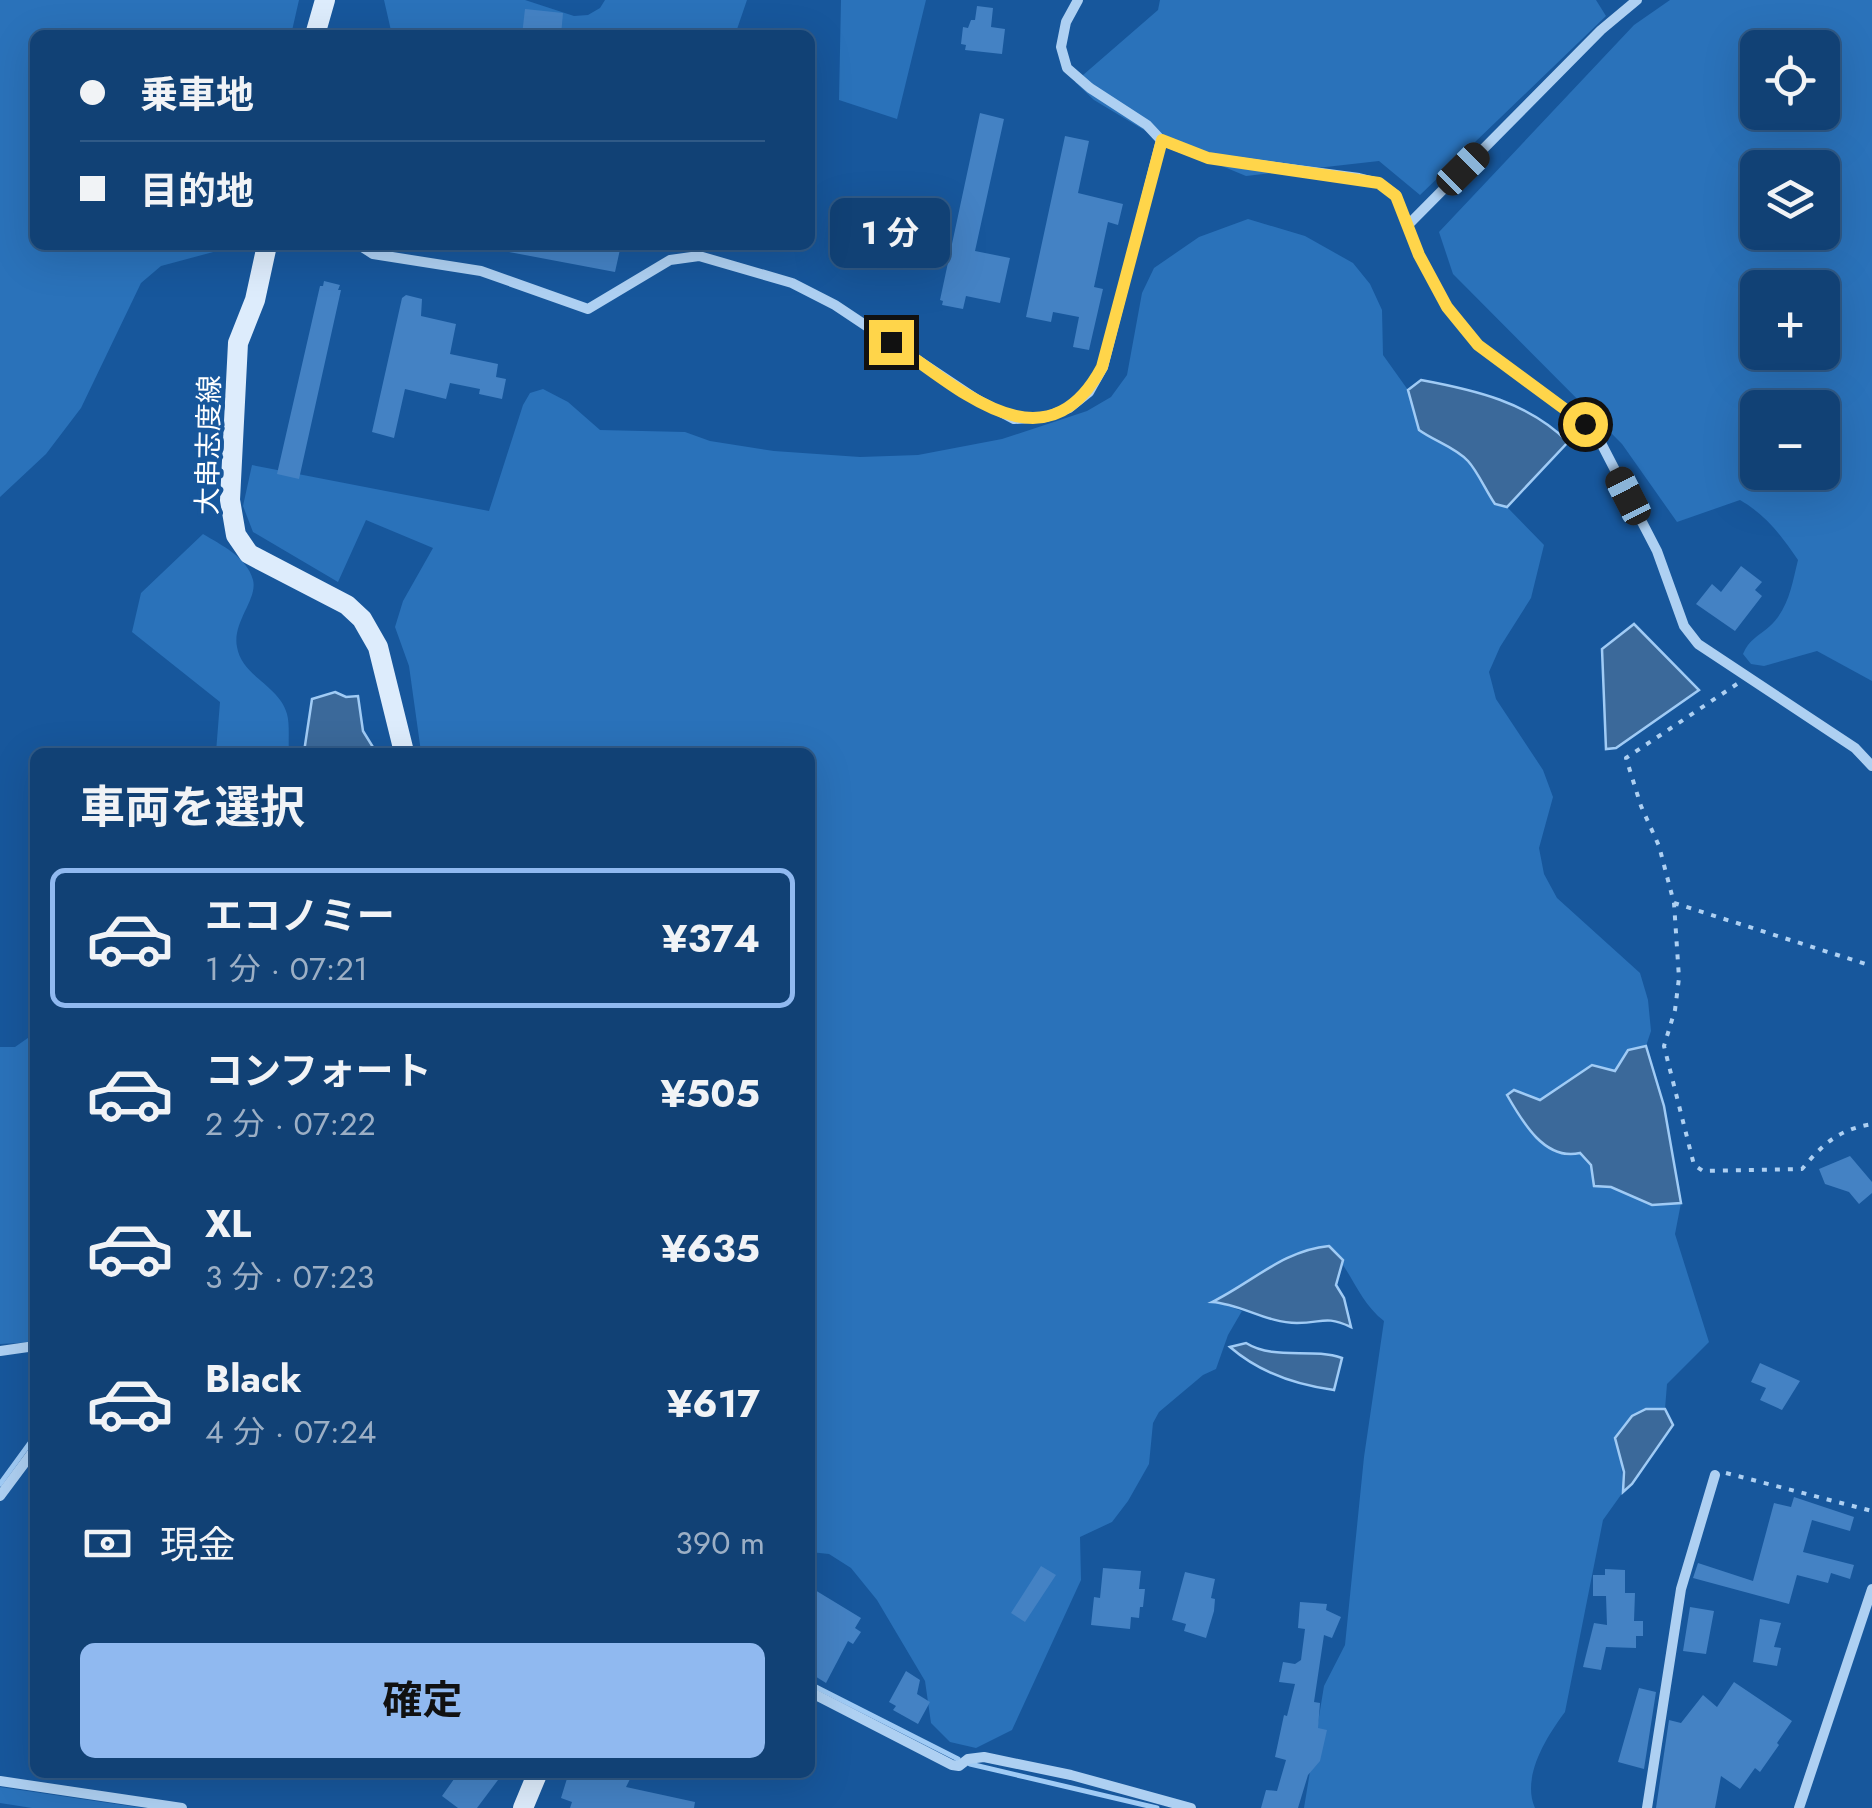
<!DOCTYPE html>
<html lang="ja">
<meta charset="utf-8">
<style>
:root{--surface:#114175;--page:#1e4c7d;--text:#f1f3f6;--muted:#9cafc5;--line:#305a87;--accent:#90b9f0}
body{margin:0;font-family:Jost,"Noto Sans JP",sans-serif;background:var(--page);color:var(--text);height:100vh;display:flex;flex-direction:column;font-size:38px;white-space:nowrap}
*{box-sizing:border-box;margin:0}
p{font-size:32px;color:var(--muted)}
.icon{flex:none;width:55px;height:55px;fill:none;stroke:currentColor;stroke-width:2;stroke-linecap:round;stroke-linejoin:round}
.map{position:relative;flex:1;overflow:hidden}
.panel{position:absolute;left:30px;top:748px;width:785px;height:1030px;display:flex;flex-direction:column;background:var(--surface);border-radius:15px;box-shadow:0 10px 40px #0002,0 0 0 2px var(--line)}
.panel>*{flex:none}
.hud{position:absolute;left:30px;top:30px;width:785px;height:220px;border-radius:15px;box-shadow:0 10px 40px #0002,0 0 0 2px var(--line);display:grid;align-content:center;height:220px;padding:0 50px;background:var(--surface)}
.tools{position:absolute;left:1740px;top:30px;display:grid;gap:20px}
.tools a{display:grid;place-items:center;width:100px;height:100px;border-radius:15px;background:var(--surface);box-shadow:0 10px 40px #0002,0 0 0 2px var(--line);font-size:50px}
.end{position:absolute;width:45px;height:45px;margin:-22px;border:12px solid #ffd54a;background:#111;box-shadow:0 0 0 5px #111}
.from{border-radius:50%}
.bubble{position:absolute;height:70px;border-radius:15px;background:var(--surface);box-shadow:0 10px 40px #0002,0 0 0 2px var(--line);font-size:32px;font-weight:700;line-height:70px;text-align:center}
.car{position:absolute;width:30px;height:60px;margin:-30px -15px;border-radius:12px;box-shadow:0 0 8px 2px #0007;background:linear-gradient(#222 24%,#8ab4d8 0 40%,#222 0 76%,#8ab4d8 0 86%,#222 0)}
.hud b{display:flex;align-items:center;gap:35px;height:95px;font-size:38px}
.hud b+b{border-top:2px solid var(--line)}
.hud i{width:25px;height:25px;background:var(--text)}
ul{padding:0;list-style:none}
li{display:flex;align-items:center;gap:30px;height:140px;margin:0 20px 15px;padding:0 30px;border:5px solid transparent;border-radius:15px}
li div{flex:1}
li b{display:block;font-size:38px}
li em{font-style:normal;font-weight:700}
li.on{border-color:var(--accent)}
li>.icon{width:90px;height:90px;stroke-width:1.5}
h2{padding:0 50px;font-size:45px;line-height:120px}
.pay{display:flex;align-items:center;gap:25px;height:110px;padding:0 50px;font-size:38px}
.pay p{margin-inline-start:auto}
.cta{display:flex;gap:20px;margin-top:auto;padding:20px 50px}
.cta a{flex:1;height:115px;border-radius:15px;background:var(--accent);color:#111;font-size:40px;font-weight:700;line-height:115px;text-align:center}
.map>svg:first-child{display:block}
</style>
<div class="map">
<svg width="1872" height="1808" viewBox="0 0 1872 1808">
<rect width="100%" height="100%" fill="#17579c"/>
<path fill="#2a72ba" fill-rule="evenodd" d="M0,0H299L291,35H35V245H220L217,251L161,266L141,283L81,408L46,454L0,497Z
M384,0H525L574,16L588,15L600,8L605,0H747L735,35H392Z
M841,0H926L897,119L839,100Z
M1160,0H1596L1606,16L1420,195L1379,161L1246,176L1164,142L1094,100L1075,82L1158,10Z
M1670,0H1872V681L1817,651L1764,666L1751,664L1743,654C1749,639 1759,636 1770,626C1789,608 1792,584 1798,560C1781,535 1766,515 1740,500L1677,522L1622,444L1453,274L1439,232L1634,25ZM1758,48H1822V112H1758ZM1758,168H1822V232H1758ZM1758,288H1822V352H1758ZM1758,408H1822V472H1758Z
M1248,219L1305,236L1353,263L1370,284L1382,310L1383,355L1408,390L1419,430C1434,441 1455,447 1468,461C1478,472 1486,490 1495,503L1507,507L1544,545L1531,598L1500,647L1489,672L1496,699L1543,770L1553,797L1539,848L1544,874L1557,898L1640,973L1648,1000L1651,1031L1646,1046L1628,1050L1615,1071L1592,1065L1540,1100L1514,1090L1508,1095L1566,1156L1580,1153L1591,1165L1595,1186L1611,1187L1652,1205L1681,1203L1675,1234L1709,1342L1667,1384L1665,1409H1646L1621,1460L1623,1492L1603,1520L1565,1712C1547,1736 1521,1777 1535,1808H1304L1324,1686L1345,1645L1364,1457L1384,1321C1358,1301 1351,1269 1328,1246C1284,1250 1253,1282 1214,1301L1242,1311L1228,1335L1216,1369L1203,1375L1159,1412L1153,1423L1149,1464L1128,1501L1112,1522L1080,1537L1081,1580L1012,1730L976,1748L950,1742L931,1723L925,1681L877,1600L851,1568L829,1554L810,1552V752H421L409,666L395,627L403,601L433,548L366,520L338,582L253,532L243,506L252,465L489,511L523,405L530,393L543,389L568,402L600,430L685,432L710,441L774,451L860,457L918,455L1002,439L1087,411L1111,397L1127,375L1142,293L1154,268L1199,237Z
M203,534C221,545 247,557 253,580C258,599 232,622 237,647C242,677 279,685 287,714C290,725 288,741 289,752H216L220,702L132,632L141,593Z
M35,1033V1342L0,1344V1047H15Z
M0,1787L143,1808H32L0,1803Z"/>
<path fill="#3b699a" stroke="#a0cbf5" stroke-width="2.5" d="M1421,380C1475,390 1528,402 1568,442L1507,507L1495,504C1486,491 1478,472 1468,461C1455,447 1434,441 1419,430L1408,390Z
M1634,624L1699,690L1616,748L1606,749L1602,649Z
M335,692L346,697L358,696L363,731L376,752H304L312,699Z
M1646,1046L1664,1106L1681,1203L1652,1205L1611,1187L1594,1186L1591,1165L1580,1153C1545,1161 1523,1123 1507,1095L1514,1090L1540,1100L1592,1065L1615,1071L1628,1050Z
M1329,1246L1343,1260L1336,1285L1344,1298L1351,1327C1324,1315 1324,1323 1297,1323C1267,1323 1241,1304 1212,1302C1251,1283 1284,1250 1329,1246Z
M1246,1343C1275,1361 1311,1347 1342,1358L1334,1390C1296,1385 1260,1373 1230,1347Z
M1646,1409H1665L1673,1425L1632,1484L1623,1492L1624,1472L1615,1438L1632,1416Z"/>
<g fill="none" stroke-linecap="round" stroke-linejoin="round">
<path stroke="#a0cbf5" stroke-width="5" d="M0,1484L35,1436
M810,1684L958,1759
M970,1764L1157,1808"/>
</g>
<path fill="#4482c4" d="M977,6L993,8L991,27L1005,29L1002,54L965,50L966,45L961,44L963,27L968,28L971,20H975Z
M525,9L563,13L561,35H522Z
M980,113L1004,119L975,251L1010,258L1000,303L966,296L963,309L942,305L943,301L940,300Z
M1065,136L1089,141L1078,193L1123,204L1118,225L1108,222L1094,287L1103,289L1089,350L1073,347L1079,317L1053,312L1051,322L1026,317Z
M510,245H621L615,272L509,252Z
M324,281L340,285L338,290H341L299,479L277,474L320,286H323Z
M406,295L422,299L421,316L456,324L450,354L498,364L496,377L506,379L502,399L479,394L480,389L450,383L446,399L405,389L394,438L372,432L402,298Z
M1741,566L1762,582L1755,590L1762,596L1735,631L1696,604L1712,584L1721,592Z
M1850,1156L1872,1182V1193L1859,1204L1849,1192L1825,1184L1819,1169Z
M1760,1363L1800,1381L1782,1410L1760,1400L1766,1388L1751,1382Z
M1794,1497L1854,1517L1850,1531L1812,1520L1803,1552L1854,1565L1850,1579L1831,1573L1828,1583L1797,1575L1789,1604L1693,1578L1698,1563L1753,1581L1774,1503L1791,1507Z
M1041,1566L1056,1575L1025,1622L1011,1613Z
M1103,1568L1141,1571L1139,1589H1145L1143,1607H1140L1139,1618L1131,1617L1130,1629L1091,1625L1094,1597L1100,1598Z
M1605,1569L1625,1570V1593H1635L1634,1621H1643V1636H1636V1648L1606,1647L1601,1670L1583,1667L1594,1623L1607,1625L1606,1596H1593V1575H1605Z
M1185,1572L1215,1579L1211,1598L1215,1599L1214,1611L1206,1638L1184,1631L1186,1624L1172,1620Z
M810,1587L861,1618L855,1628L861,1632L853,1644L848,1641L826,1683L810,1673Z
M1300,1602L1327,1604L1326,1610L1341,1617L1332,1638L1324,1635L1314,1702L1320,1703L1318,1728L1327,1730L1320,1761L1308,1775L1298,1808H1261L1266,1790L1277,1791L1286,1760L1275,1757L1284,1715L1287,1716L1295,1684L1279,1682L1283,1662L1295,1664L1301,1660L1305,1629L1298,1628Z
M1690,1607L1714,1611L1706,1654L1683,1651Z
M1760,1619L1781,1623L1774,1647L1781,1648L1777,1666L1753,1662Z
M906,1671L920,1680L917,1694L930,1702L918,1724L893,1710L896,1706L889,1702Z
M1734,1682L1792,1721L1777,1743L1779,1745L1760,1772L1755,1768L1740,1789L1721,1776L1715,1808H1656L1669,1720L1681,1723L1703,1695L1717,1707Z
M1639,1688L1656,1692L1644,1769L1618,1762Z
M459,1772H504L477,1808H458L442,1796Z
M569,1772H629L626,1777L630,1779L626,1787L695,1802L694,1808H570L572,1802L561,1798Z"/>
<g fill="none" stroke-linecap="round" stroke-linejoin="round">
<path stroke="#aed0f2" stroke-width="4" stroke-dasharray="5 8" stroke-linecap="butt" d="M1737,684L1626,758L1641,806L1659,846L1674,903L1679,978L1675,1010L1664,1046L1694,1165L1703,1171L1802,1169C1824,1143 1838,1130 1872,1124
M1674,903L1872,966
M1726,1473L1872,1511"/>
<path stroke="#aed0f2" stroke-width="10" d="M1078,0L1066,22L1061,47L1067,68L1090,88L1147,125L1161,140L1208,158L1359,178L1379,183L1396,195L1419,255L1447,307L1478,345L1568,411L1600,441L1657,551L1684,626L1698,644L1855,748L1872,766
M1408,225L1601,30L1637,0
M359,245L373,254L481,271L588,309L670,260L699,256L792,283L835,305L976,399L1014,419L1046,417L1069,408L1089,392L1103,367L1161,140
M0,1351L35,1346
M0,1496L35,1449
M810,1692L952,1765L959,1766L968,1759L984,1757L1071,1775L1191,1808
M0,1781L182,1808
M1647,1808L1681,1589L1715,1475
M1799,1808L1872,1589"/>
<path stroke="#ddecfc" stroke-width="20" d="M315,35L325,0
M267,245L255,300L238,343L230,500L236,535L249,554L347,605L362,619L378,647L404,752
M523,1808L538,1772"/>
</g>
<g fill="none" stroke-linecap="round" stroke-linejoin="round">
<path stroke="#ffd54a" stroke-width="12" d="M891,342C959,388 1045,473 1102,367L1162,140L1208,158L1379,183L1396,196L1419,255L1447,307L1478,345L1585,424"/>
</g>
<g text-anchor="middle" stroke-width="8" stroke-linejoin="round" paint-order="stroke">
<g font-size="28" fill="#fff" stroke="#17579c">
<text transform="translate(208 445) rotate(-89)" y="10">大串志度線</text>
</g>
</g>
</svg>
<div class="tools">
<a><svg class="icon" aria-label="locate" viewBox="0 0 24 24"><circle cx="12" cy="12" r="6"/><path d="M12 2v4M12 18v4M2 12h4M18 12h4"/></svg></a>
<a><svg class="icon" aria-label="layers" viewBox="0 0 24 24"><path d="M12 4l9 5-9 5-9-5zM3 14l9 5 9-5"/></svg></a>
<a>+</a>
<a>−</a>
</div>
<i class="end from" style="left:1585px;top:424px"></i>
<i class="end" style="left:891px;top:342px"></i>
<div class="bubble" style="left:830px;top:198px;width:120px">1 分</div>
<i class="car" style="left:1463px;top:169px;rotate:45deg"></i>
<i class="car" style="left:1628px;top:496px;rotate:333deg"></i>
<div class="hud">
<b><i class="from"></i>乗車地</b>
<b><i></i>目的地</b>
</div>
<section class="panel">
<h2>車両を選択</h2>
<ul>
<li class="on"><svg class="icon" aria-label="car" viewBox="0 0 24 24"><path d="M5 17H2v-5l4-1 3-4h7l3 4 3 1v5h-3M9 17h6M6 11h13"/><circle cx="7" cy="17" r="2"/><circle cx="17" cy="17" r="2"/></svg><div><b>エコノミー</b><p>1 分 · 07:21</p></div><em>¥374</em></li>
<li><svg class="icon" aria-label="car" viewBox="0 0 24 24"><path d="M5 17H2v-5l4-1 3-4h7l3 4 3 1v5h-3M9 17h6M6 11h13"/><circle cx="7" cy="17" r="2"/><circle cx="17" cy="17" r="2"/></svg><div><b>コンフォート</b><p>2 分 · 07:22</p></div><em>¥505</em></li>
<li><svg class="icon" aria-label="car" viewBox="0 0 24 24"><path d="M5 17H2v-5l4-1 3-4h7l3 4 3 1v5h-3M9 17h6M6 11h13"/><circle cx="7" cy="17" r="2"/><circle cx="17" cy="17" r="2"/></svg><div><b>XL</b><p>3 分 · 07:23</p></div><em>¥635</em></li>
<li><svg class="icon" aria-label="car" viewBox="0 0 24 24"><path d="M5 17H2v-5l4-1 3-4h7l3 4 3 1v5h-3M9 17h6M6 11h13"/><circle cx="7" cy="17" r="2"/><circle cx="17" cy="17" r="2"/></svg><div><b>Black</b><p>4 分 · 07:24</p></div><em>¥617</em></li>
</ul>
<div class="pay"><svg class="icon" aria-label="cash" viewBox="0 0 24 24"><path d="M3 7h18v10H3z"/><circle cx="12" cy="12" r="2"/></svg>現金<p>390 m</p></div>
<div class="cta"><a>確定</a></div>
</section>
</div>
